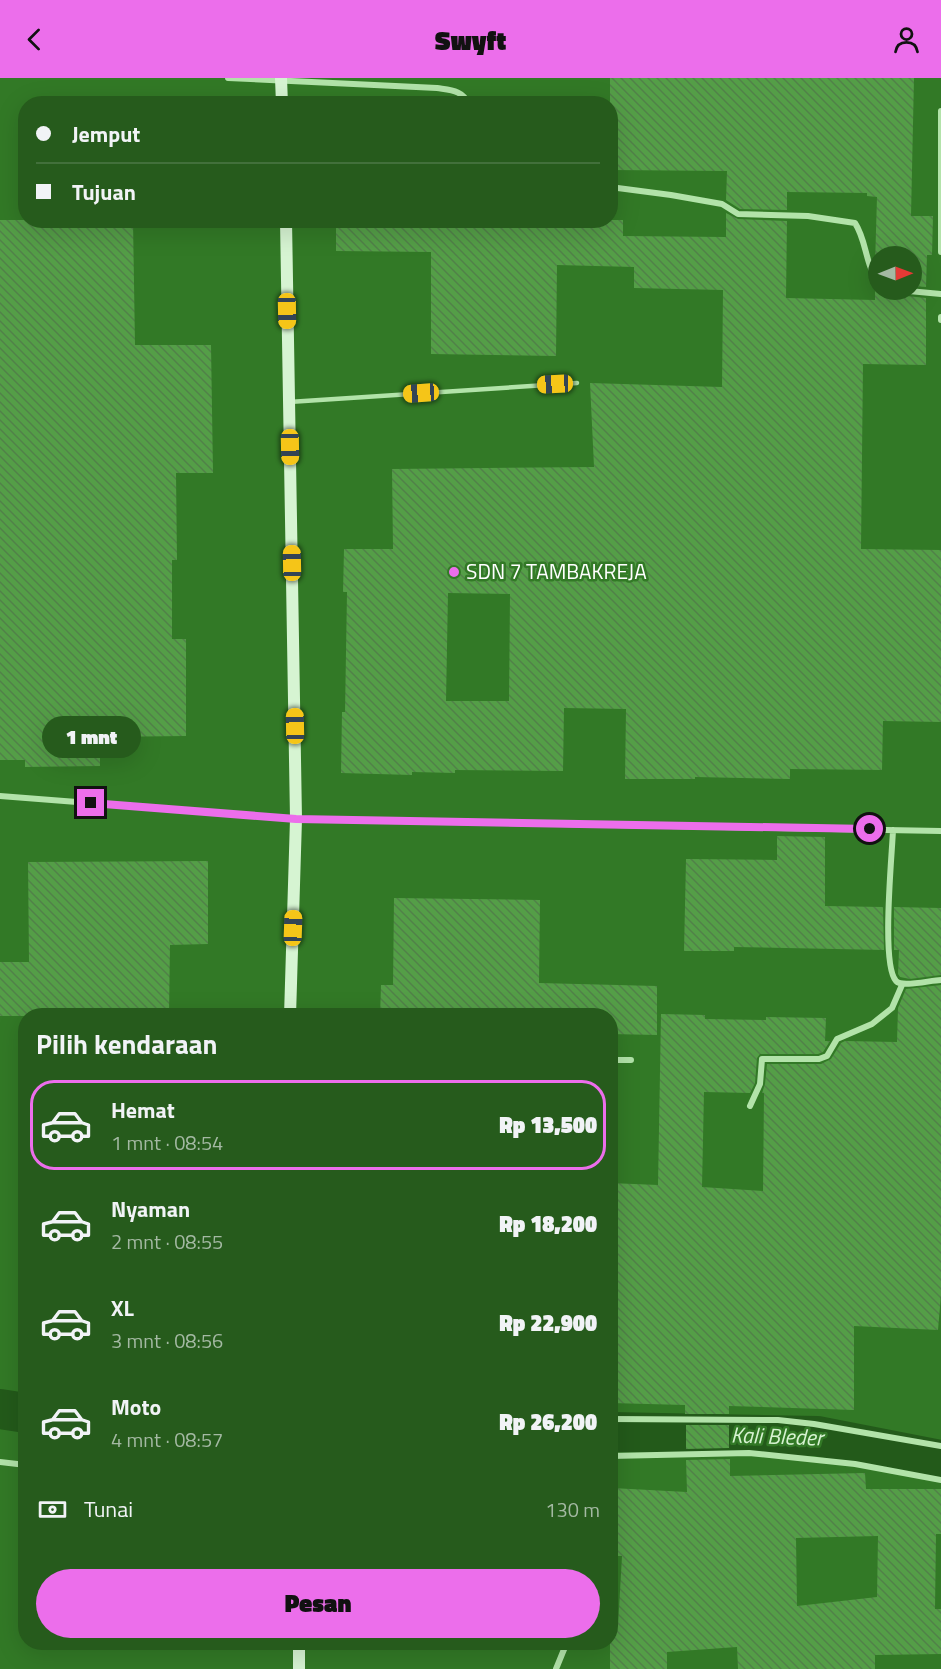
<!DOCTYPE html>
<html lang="id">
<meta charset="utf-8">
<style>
:root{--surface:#265b1c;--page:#2e6125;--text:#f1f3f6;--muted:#a4b9a3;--line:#42703b;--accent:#ec6eeb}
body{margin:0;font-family:"Titillium Web",sans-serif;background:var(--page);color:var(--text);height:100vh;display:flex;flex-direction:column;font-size:22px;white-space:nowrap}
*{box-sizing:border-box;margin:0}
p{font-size:20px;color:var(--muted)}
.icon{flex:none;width:33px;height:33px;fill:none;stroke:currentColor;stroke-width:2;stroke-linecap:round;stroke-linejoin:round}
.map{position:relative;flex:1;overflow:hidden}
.side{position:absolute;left:18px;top:930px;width:600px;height:642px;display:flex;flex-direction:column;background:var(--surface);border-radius:24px;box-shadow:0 6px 24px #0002}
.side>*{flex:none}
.banner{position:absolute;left:18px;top:18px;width:600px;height:132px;border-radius:24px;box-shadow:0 6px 24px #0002;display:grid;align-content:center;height:132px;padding:0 18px;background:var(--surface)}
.needle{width:39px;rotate:89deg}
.tools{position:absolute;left:868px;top:168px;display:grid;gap:12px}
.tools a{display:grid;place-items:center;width:54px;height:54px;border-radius:50%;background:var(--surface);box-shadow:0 6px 24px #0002;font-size:30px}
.end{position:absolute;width:27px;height:27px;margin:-14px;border:8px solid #ec6eeb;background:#111;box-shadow:0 0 0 3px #111}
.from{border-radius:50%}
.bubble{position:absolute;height:42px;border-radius:21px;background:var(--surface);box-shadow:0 6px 24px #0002;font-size:20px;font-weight:800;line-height:42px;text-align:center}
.car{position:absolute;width:18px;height:36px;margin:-18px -9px;border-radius:8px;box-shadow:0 0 4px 2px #0007;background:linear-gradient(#f5c518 24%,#345 0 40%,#f5c518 0 76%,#345 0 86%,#f5c518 0)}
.banner b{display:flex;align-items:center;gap:21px;height:57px;font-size:22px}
.banner b+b{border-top:2px solid var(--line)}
.banner i{width:15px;height:15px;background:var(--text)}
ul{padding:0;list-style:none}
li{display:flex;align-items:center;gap:18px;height:90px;margin:0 12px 9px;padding:0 6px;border:3px solid transparent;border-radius:24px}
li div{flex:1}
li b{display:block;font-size:22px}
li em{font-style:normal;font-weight:800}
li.active{border-color:var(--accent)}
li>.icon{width:54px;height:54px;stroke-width:1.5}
h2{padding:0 18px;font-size:27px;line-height:72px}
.pay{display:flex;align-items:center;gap:15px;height:66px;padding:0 18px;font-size:22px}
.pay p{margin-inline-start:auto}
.button{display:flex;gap:12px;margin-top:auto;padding:12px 18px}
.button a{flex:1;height:69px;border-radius:36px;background:var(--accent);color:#111;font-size:24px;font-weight:800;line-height:69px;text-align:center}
header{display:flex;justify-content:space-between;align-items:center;height:78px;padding:0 18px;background:var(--accent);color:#111;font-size:27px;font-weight:800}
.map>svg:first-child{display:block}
</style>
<header><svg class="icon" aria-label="back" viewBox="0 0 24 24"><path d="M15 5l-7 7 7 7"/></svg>Swyft<svg class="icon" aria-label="person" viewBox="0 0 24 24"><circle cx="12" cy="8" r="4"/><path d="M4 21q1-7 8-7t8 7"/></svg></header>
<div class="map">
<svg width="941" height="1591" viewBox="0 0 941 1591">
<defs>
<pattern id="building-back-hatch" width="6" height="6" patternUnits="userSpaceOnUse" patternTransform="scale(1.5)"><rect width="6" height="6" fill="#549e47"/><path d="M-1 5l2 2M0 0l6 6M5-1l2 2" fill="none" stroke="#518149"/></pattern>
</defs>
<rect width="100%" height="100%" fill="#327926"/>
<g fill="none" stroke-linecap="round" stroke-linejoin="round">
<path stroke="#235a1a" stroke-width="40" d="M0,1331L26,1335
M610,1354L817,1358L941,1382"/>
</g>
<path fill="url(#building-back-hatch)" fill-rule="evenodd" d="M610,0H914L911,138H933L932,177H927L926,209L912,208V178H879V195L875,187L877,119L867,118V115L787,114V132L740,131L726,122L727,93L610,92Z
M726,135L738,141L787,143L786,220L875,222V208L879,209V212H893L897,217L926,220V287L863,286L861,471L941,472V644L883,643L882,692L790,691V701L695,699V701H625L626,631L564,630L563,693L455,692V695L412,694V697L341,695L342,634H345L347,514H343L344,471H393L392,391L594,389L590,305L722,309L723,212L634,210V189L557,187L556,278L431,276V174L336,173V142H623V158L726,159ZM448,515L510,516L509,623H446Z
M0,142H133L135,267H211L213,395H176L177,482H172V561H186V658L100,659V688L25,689V682H0Z
M777,758L825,759V828L883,829L884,872L734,869V873H684L686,781L777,782Z
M208,783V866L170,867L169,938H0V884H29L28,784Z
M394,820L540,822L539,905L657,908V957L610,956V938H380L381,907H393Z
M894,829L941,830V897L910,901L900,899L898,896L899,872H894Z
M941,907V1217L938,1252L854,1248V1332L729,1328V1336H685V1327L610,1325V1105L658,1107L661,936L705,937V941L766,942V939L826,940L825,963H830L823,974L818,976H760L757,980L755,1005L750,1015L704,1014L702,1109L763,1113L764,1015H762L765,1006L767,986H821L831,981L841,965L845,963L897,964L898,930L906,911Z
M686,1347H729V1370L686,1371Z
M730,1381V1398L865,1395L866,1411H941V1456H936L935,1531H941V1576L875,1577V1591H738L737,1569L667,1574V1591H610V1549L618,1548L622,1478H610L612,1410L687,1414L686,1382ZM878,1458L877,1519L797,1528L796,1460Z"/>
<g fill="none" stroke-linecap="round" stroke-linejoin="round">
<path stroke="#b2e3a9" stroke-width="4.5" d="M289,324L577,305"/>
<path stroke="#b2e3a9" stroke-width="6" d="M228,0L437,10C449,12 464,12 468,26
M941,33V174
M610,109L671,117L722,126L738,136L808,138L855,145C867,163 865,188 879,204
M898,212L941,216
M941,239V242
M0,718L296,741L941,753
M893,752C892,778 881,887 896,903C902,910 931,902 941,902
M610,982H631
M750,1028L760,1006L762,981H819L827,978L837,961L872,946L892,930L902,907
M610,1341L778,1342L814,1346L941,1368
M610,1378L749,1375L855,1386L941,1402
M0,1384L26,1387
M556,1591L567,1564"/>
<path stroke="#d6f4d2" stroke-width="12" d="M281,0L282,26
M286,142L296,741L290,938
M299,1591V1564"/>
</g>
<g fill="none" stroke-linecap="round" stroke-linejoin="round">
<path stroke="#ec6eeb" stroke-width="8" d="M91,725L296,741L870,751"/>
</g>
<circle fill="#ec6eeb" stroke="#327926" stroke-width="2" cx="454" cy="494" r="6"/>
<g text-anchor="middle" stroke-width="5" stroke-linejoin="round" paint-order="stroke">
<g font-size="21" fill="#fff" stroke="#327926" text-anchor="start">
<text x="466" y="501">SDN 7 TAMBAKREJA</text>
</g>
<g font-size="22" font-style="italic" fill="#d7f3d2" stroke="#327926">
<text transform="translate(777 1358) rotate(2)" y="8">Kali Bleder</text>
</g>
</g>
</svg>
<div class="tools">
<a><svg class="needle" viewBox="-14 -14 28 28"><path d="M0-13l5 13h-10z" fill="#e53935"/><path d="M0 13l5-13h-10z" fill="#a4b9a3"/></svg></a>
</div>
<i class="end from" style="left:870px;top:751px"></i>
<i class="end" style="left:91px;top:725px"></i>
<div class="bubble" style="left:42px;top:638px;width:99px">1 mnt</div>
<i class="car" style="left:287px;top:233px;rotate:179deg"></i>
<i class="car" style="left:555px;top:306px;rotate:267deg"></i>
<i class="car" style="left:421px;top:315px;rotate:266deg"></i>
<i class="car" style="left:290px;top:369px;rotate:179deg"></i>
<i class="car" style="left:292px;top:485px;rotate:359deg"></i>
<i class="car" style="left:295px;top:648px;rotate:359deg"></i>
<i class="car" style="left:293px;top:850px;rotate:2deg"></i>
<div class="banner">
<b><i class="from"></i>Jemput</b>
<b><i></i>Tujuan</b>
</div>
<section class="side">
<h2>Pilih kendaraan</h2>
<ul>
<li class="active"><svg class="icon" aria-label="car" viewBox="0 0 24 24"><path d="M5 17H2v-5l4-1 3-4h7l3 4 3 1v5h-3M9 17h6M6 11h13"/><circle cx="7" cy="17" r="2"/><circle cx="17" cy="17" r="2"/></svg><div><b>Hemat</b><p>1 mnt · 08:54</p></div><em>Rp 13,500</em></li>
<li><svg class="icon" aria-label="car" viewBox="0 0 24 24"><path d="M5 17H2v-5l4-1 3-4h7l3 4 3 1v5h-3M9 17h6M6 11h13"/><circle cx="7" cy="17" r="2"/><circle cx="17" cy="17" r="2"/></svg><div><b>Nyaman</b><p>2 mnt · 08:55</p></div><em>Rp 18,200</em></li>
<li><svg class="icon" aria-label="car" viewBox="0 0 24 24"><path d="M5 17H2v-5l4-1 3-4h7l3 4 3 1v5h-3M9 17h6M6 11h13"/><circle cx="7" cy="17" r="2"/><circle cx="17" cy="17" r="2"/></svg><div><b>XL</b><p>3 mnt · 08:56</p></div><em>Rp 22,900</em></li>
<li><svg class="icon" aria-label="car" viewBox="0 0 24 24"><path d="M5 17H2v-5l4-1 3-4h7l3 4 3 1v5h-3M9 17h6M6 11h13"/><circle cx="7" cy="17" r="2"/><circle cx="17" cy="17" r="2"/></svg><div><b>Moto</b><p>4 mnt · 08:57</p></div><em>Rp 26,200</em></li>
</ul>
<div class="pay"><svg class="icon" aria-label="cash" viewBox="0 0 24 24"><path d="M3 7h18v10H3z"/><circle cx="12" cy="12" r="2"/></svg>Tunai<p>130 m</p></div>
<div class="button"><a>Pesan</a></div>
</section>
</div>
